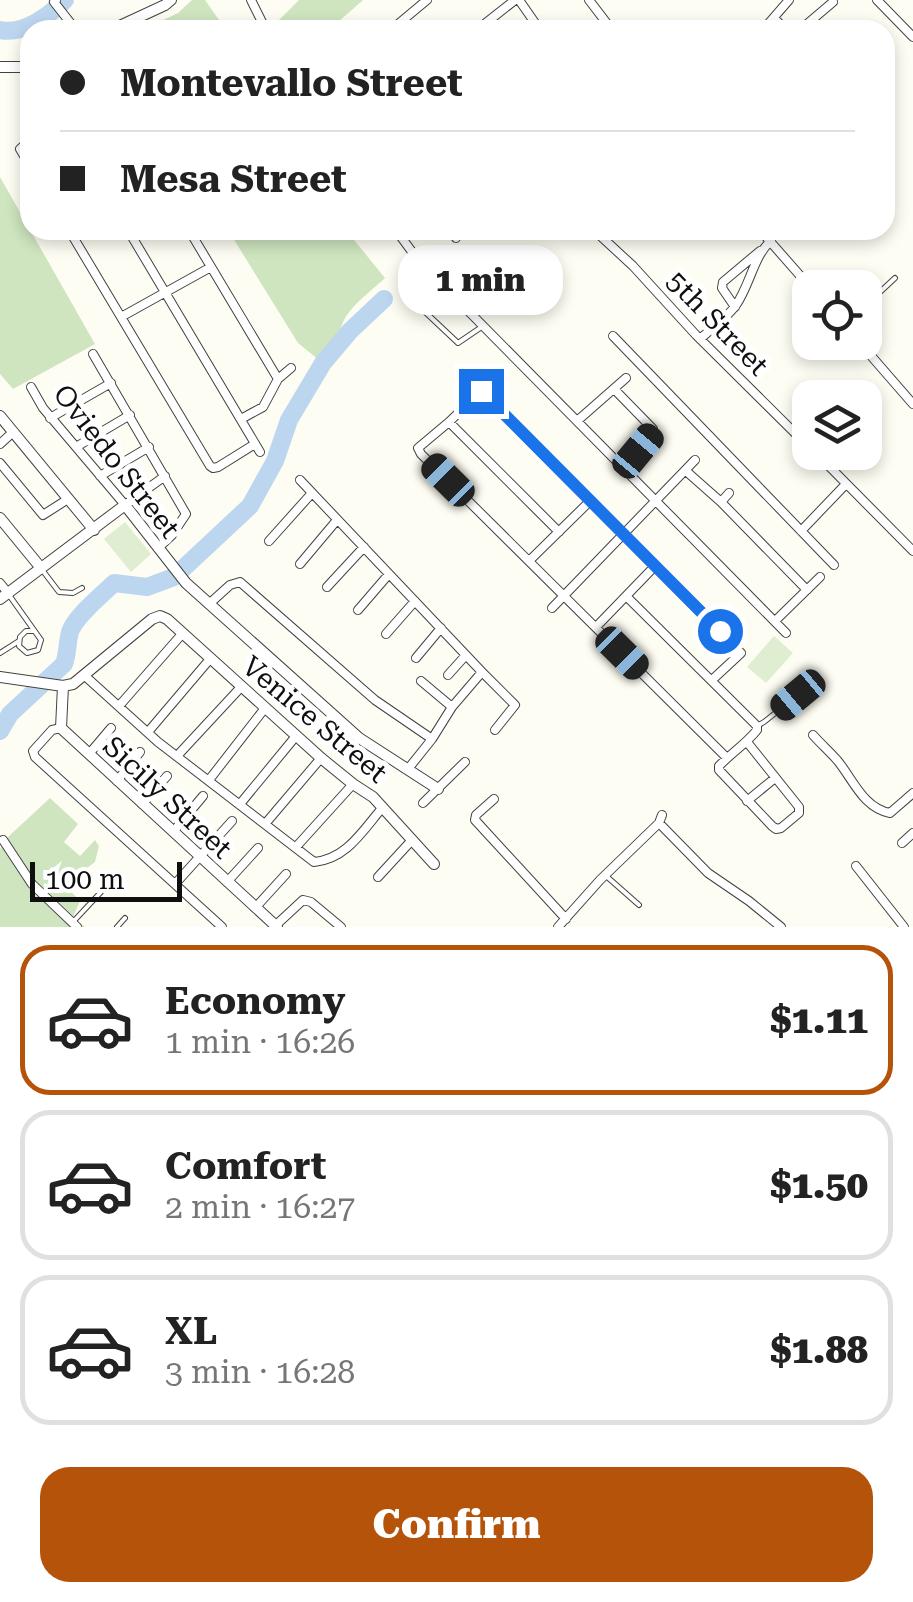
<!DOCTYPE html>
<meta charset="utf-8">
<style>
:root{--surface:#fff;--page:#f2f2f2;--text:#222;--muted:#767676;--line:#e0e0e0;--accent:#b45309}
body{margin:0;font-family:"Roboto Serif",serif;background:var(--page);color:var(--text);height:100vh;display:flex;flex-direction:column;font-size:38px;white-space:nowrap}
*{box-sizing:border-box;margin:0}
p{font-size:32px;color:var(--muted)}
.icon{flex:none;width:55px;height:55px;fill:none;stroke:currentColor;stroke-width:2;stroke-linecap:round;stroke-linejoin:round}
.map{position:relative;height:927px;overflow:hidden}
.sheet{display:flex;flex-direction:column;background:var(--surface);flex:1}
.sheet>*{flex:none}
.top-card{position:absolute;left:20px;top:20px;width:875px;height:220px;border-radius:30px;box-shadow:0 5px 15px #0003;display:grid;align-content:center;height:220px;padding:0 40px;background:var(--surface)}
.fabs{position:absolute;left:792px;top:270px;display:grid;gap:20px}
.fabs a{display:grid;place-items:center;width:90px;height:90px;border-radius:20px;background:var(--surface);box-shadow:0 5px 15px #0003;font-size:50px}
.scale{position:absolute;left:30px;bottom:25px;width:152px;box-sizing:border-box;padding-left:10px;border:5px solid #0f0f0f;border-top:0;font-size:28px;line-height:35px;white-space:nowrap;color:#0f0f0f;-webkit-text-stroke:8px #fff;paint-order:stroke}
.end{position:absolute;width:45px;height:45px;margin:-22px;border:12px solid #1a73e8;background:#fff;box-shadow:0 0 0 5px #fff}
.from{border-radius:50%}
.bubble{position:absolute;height:70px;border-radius:30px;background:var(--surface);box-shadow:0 5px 15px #0003;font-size:32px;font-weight:800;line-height:70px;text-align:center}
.car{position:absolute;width:30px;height:60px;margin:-30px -15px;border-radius:12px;box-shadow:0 0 8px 2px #0007;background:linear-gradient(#222 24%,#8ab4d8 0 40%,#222 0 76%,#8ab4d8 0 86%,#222 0)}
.top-card b{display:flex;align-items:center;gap:35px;height:95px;font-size:38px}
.top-card b+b{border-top:2px solid var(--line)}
.top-card i{width:25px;height:25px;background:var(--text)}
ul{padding:18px 0 0;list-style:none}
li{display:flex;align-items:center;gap:30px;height:150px;margin:0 20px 15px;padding:0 20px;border:5px solid var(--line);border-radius:30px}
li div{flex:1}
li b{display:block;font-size:38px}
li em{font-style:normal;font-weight:800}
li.current{border-color:var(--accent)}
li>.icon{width:90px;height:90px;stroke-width:1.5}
.action{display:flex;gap:20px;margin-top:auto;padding:20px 40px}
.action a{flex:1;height:115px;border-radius:30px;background:var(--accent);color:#fff;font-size:40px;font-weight:800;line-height:115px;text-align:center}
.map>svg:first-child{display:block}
</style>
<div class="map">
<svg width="913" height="927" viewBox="0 0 913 927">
<rect width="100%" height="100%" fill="#fefdf3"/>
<path fill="#cee5bf" d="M192,0H205L226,30H142L178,13Z
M299,0H363L329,30H269Z
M0,177L95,344L13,389L0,374Z
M228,230H346L385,278C364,298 329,319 343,351L319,377L315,372L319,360L298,343Z
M50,798L78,824L64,842L80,856L95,840L99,846L95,862L83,871L73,870L62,882L80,901L73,917L85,927H0V849L9,836Z"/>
<path fill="#dfedd0" d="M125,522L151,554L131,572L104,539Z
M774,636L793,653L766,683L747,667Z"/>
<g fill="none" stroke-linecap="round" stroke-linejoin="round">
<path stroke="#bdd6f0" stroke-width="18" d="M0,30C23,35 49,16 65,0
M0,731L10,714L64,664C68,653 67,643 70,632C75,616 102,595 114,583L147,587L174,577L250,506L275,461L289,420L323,363L350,331L384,299"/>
<defs>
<path id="service" d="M865,306L895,278
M423,310L458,343L483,326
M43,571L59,592L73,593L82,588
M9,595L41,640L38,650L27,653L19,646L20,637L26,631H34
M0,653L19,641
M757,726L764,722L798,695
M605,875L639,905
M72,923L101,892
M117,927L125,918"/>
<path id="minor" d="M56,0L54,2L76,30
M251,0L266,30
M519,0L540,30
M589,0L612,30
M877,0L913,37
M774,18L786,30
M391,30L427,0
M477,30L515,0
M763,30L789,0
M800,30L833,2
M849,30L854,25
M30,140L20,149L30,166
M69,230L210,466L213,468L218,467L255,444
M128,230L260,452
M189,230L278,379
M396,230L418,260L786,633
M451,230L456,238
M594,230L633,266L696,335L810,448
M760,230L811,288
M735,307L722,288L723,282L760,251
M121,317L211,267
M613,336L834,565
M700,339C712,328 727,318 736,305C750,285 754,255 771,241
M859,342L913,404
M93,354L186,514L172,535L158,548
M31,387L43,408L125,505L165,476
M615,390L653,429V433L624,468
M50,418L111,383
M241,419L263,407L278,379L291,368
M577,421L626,378
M449,422L559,532
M0,444L13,432
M76,447L130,415
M815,452L913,551
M0,463L43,515L68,499
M686,471L721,502
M100,476L149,447
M300,480L482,672L452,707L432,739L408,769
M729,493L721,502L807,590
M801,531L846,484
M269,541L312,493
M529,561L590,501
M300,564L337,520
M0,583L8,593
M327,587L364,547
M626,596L757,726V730C746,744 731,753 719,766V770L772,826L776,829L781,828L799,813V807L747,742
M209,604L230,585L240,582L375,700L432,739
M552,608L695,460
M358,610L389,574
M775,621L820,577
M596,627L655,566
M386,634L415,601
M416,658L441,628
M482,672L515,705L495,730
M448,675L466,655
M85,676L158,742L314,862C347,859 363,830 383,807
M712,680L741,653L481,391L449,422L418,448L421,454L727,758
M421,681L452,707
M119,706L182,634
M61,728L52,730L33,751L35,757L222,927
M148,732L210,659
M813,735C821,744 829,751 837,760C853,779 863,808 890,813L913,793
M89,754L111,728
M177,756L242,686
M209,780L265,708
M117,781L140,752
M494,799L476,815L475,820L566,919
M747,801L775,778
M423,803L465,762
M142,804L167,776
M240,804L296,736
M659,823L708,873L749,901L781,927
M265,824L321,758
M173,832L203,796
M3,840L32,884L77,927
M902,843L913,833
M296,847L353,784
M856,866L904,927
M378,877L412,840
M227,882L258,848
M175,884L232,821
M255,908L286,874
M275,926L303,900L311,902L341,927
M558,927L600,880L659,823L662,815"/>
<path id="tertiary" d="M111,30L165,5L171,0
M0,67H30
M0,416L94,530
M0,518L41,568
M0,599L125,505L186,583L359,738L438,789
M0,677L63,686L73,684L152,619L160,616L167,619L321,758L353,784L373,797L434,864
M63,686L61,728L277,927"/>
</defs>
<use href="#service" stroke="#424242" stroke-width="6"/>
<use href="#minor" stroke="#424242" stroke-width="10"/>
<use href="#tertiary" stroke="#424242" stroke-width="12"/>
<use href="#service" stroke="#fff" stroke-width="4"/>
<use href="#minor" stroke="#fff" stroke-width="8"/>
<use href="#tertiary" stroke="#fff" stroke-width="10"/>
</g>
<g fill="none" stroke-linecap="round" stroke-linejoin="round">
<path stroke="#1a73e8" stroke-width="12" d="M481,391L720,631"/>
</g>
<g text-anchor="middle" stroke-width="10" stroke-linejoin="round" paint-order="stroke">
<g font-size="28" fill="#0f0f0f" stroke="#fff">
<text transform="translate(718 323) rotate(46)" y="10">5th Street</text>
<text transform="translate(117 461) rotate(52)" y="10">Oviedo Street</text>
<text transform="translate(315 719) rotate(40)" y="10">Venice Street</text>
<text transform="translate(168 797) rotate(43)" y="10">Sicily Street</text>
</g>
</g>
</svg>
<div class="fabs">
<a><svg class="icon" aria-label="locate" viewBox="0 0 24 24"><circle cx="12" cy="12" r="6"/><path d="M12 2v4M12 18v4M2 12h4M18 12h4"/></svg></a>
<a><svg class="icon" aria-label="layers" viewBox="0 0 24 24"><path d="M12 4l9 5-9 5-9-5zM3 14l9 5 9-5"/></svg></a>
</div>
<div class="scale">100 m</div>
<i class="end from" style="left:720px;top:631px"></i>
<i class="end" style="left:481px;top:391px"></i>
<div class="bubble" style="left:398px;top:245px;width:165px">1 min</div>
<i class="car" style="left:638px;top:451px;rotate:40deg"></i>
<i class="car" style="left:448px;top:480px;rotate:315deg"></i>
<i class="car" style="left:622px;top:653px;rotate:135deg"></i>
<i class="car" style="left:798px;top:695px;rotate:230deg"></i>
<div class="top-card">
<b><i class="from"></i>Montevallo Street</b>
<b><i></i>Mesa Street</b>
</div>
</div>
<section class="sheet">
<ul>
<li class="current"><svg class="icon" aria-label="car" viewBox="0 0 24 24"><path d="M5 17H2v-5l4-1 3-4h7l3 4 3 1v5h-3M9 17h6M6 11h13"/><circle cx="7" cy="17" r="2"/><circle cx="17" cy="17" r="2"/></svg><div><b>Economy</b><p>1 min · 16:26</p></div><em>$1.11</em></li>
<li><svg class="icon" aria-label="car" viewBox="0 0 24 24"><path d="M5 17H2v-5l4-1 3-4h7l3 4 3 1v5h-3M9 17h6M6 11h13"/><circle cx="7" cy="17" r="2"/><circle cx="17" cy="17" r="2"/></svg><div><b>Comfort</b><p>2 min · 16:27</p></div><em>$1.50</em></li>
<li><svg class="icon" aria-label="car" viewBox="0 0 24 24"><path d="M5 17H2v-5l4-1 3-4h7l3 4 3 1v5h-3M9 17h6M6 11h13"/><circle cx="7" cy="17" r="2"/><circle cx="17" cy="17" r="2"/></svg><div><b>XL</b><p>3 min · 16:28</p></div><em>$1.88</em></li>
</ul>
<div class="action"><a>Confirm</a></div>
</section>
